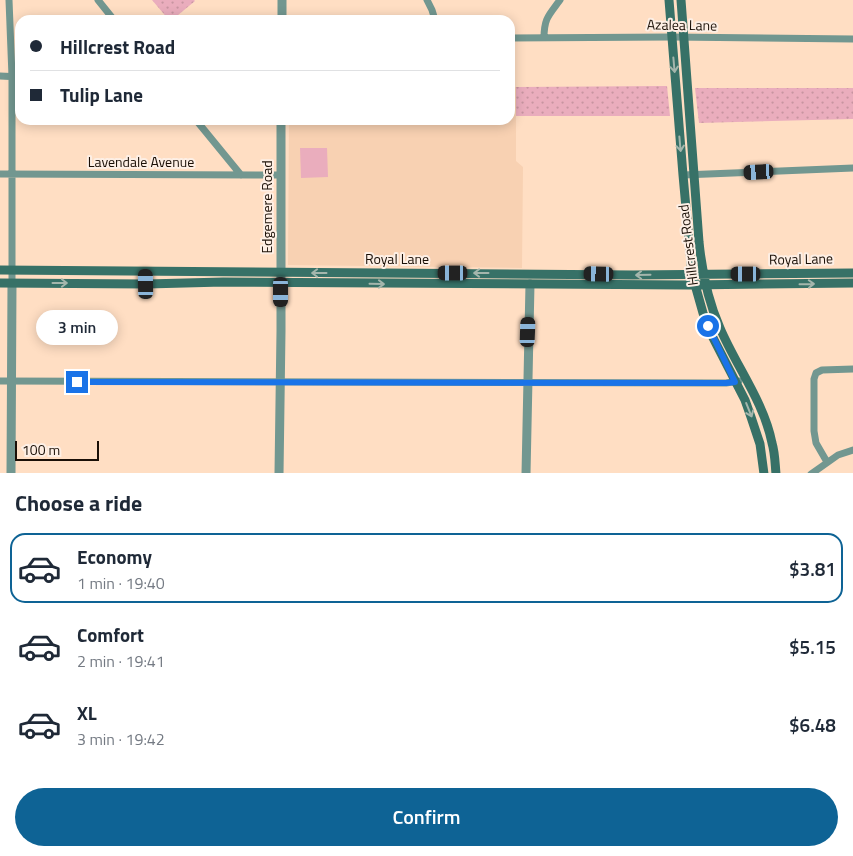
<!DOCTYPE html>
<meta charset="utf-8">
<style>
:root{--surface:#fff;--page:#f6f6f7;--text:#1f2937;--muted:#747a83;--line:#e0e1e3;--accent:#0e6395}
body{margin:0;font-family:"Titillium Web",sans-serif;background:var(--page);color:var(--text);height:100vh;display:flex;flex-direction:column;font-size:19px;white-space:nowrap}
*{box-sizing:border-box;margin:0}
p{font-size:16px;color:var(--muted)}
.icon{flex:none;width:28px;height:28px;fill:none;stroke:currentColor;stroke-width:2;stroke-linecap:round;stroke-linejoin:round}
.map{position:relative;height:473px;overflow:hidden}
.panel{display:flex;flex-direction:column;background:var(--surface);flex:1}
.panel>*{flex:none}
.top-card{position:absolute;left:15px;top:15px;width:500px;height:110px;border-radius:15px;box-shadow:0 2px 12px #0003;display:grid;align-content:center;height:110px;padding:0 15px;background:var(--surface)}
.scale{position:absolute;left:15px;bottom:12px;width:84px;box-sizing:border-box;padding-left:5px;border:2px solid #1a0f06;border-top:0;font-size:14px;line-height:18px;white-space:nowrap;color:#1a0f06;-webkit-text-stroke:4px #fdefe5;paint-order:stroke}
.end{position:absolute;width:22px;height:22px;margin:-11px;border:6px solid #1a73e8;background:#fff;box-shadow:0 0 0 2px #fff}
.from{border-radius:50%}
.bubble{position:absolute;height:35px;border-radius:18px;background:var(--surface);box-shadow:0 2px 12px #0003;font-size:16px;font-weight:600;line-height:35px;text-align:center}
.car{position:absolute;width:15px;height:30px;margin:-15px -8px;border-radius:6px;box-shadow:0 0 4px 1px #0007;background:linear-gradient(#222 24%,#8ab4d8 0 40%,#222 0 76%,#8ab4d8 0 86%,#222 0)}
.top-card b{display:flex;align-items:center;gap:18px;height:48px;font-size:19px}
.top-card b+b{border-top:1px solid var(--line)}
.top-card i{width:12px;height:12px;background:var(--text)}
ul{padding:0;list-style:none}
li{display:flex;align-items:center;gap:15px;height:70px;margin:0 10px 8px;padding:0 5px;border:2px solid transparent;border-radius:15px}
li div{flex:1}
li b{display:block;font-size:19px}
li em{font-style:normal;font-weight:600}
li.current{border-color:var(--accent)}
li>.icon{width:45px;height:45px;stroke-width:1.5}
h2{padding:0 15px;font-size:22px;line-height:60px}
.action{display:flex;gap:10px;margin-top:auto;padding:10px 15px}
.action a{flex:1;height:58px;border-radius:30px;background:var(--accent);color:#fff;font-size:20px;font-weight:600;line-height:58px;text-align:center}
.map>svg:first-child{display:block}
</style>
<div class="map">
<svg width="853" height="474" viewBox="0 0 853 474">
<defs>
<pattern id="grass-dots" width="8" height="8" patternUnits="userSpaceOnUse" patternTransform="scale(1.25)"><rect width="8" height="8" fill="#eaadbd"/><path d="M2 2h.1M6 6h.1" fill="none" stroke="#c894a1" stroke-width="1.8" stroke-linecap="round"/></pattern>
</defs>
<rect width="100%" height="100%" fill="#ffdec3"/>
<path fill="#f8d1b2" d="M510,87H516V161L523,167L522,268L288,265L289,120H510Z"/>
<path fill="url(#grass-dots)" d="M152,0H194L195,1L172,20H169Z
M667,86L670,116H516V87Z
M695,88H853V119L699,123Z"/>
<path fill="#eaadbd" d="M300,148H327L328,177L301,178Z"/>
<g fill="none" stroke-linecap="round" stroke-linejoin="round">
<path stroke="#729790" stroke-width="7" d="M9,0L12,76V283
M98,0L114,20
M427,0L432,10L435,20
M510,38L672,37L853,39
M544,38C544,18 549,15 560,0
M0,76L20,77
M196,120L241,175
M0,174L281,175
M683,175L853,168
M0,381L726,383L739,381
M827,462L816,443L814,431V379L816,373L822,370L853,369
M811,474L838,455L853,450"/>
<path stroke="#729790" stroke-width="9" d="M282,0V20
M11,474L12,283
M279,474L281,331V120
M526,474L530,284"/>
<path stroke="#377167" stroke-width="9" d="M669,0L683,175L692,274L703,313L710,332L745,400L751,417L760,444L764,474
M681,0L699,242C702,272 708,301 720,328C736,366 764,402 772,443C775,453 775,463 776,474
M0,270L633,275L853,273
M0,283L147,284L223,282L689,285L853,283"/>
</g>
<defs><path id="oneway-shaft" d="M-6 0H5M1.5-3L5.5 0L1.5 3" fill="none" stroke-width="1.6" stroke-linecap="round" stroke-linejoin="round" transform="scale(1.25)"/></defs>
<g stroke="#a4b6ac">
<use href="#oneway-shaft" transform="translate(674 65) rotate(85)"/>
<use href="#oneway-shaft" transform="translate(680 144) rotate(85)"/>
<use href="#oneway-shaft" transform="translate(319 273) rotate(-180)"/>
<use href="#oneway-shaft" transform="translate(481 273) rotate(-180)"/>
<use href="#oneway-shaft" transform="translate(643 275) rotate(179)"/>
<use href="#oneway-shaft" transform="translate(60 283)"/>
<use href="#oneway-shaft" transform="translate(377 284) rotate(1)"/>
<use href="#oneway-shaft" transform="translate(807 284) rotate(-1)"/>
<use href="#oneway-shaft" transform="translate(749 410) rotate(68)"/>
</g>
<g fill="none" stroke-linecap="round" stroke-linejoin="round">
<path stroke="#1a73e8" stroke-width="6" d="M77,382L726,383L735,382L708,326"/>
</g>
<g text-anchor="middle" stroke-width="4" stroke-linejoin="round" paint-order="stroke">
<g font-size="14" fill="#1a0f06" stroke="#fdefe5">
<text transform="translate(682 25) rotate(1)" y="5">Azalea Lane</text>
<text x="141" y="167">Lavendale Avenue</text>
<text transform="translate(267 207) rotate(-90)" y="5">Edgemere Road</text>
<text transform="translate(688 245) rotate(-97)" y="5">Hillcrest Road</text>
<text x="397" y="264">Royal Lane</text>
<text transform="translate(801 259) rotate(-1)" y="5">Royal Lane</text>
</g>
</g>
</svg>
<div class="scale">100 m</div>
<i class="end from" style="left:708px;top:326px"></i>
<i class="end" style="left:77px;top:382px"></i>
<div class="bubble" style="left:36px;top:310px;width:82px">3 min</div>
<i class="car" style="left:759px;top:172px;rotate:267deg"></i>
<i class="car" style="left:453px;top:273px;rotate:270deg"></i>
<i class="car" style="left:599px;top:274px;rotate:271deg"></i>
<i class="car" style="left:746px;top:274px;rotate:270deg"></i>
<i class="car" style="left:146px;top:284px;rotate:359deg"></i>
<i class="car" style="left:281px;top:292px;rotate:180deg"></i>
<i class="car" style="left:528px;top:332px;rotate:2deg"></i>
<div class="top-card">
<b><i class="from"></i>Hillcrest Road</b>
<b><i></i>Tulip Lane</b>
</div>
</div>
<section class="panel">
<h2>Choose a ride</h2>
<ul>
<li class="current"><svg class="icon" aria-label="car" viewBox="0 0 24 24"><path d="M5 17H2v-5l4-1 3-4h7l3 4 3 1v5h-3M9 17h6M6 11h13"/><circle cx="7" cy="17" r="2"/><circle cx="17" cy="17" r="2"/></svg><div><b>Economy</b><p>1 min · 19:40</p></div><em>$3.81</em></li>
<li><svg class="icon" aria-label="car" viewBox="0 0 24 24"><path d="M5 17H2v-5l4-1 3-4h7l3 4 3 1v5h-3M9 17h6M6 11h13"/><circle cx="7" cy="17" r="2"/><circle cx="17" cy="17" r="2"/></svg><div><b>Comfort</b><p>2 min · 19:41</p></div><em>$5.15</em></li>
<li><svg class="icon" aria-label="car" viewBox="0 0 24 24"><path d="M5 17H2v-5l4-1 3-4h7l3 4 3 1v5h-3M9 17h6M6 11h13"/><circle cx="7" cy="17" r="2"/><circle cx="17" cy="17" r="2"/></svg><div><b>XL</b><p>3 min · 19:42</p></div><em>$6.48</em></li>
</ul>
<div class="action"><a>Confirm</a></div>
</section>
